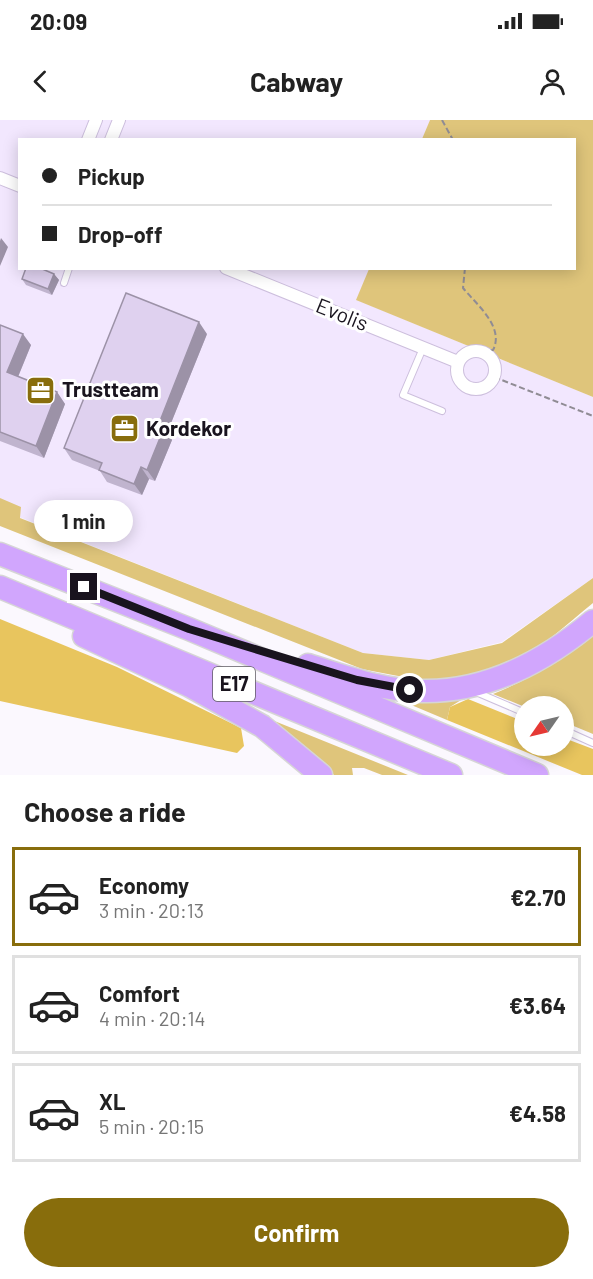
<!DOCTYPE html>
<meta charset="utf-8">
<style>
:root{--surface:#fff;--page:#f2f2f2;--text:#222;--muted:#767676;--line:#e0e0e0;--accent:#886d0c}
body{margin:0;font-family:Barlow,sans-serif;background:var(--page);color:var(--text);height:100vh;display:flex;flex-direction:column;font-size:22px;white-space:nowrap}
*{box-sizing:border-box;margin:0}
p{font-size:20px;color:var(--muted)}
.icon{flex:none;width:33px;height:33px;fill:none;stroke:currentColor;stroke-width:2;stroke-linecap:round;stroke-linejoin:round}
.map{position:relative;height:655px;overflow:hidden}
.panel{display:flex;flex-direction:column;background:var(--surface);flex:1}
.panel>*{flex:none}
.top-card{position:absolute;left:18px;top:18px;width:558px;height:132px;border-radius:0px;box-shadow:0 3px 15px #0003;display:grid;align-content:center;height:132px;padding:0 24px;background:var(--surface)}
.needle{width:39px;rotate:236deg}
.controls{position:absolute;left:514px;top:576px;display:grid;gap:12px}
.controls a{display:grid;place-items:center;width:60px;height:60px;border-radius:50%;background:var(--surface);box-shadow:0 3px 15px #0003;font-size:30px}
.end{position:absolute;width:27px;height:27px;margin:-14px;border:8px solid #19141e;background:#fff;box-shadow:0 0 0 3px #fff}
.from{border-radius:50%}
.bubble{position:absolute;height:42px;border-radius:21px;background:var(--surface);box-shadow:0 3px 15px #0003;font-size:20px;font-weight:700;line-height:42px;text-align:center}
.top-card b{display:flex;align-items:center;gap:21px;height:57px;font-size:22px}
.top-card b+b{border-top:2px solid var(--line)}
.top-card i{width:15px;height:15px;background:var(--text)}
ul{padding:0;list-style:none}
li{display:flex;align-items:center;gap:18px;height:99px;margin:0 12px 9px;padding:0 12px;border:3px solid var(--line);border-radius:0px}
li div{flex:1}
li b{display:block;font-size:22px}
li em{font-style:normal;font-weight:700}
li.active{border-color:var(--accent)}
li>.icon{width:54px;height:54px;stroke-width:1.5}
h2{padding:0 24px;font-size:27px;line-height:72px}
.primary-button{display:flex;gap:12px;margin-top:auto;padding:12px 24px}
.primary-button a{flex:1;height:69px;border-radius:36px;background:var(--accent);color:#fff;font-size:24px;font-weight:700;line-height:69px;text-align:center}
.status{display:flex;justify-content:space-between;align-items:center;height:42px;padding:0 30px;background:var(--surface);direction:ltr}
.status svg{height:16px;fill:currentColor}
header{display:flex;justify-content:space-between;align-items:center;height:78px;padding:0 24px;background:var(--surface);font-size:27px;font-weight:700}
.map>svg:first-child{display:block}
</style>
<div class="status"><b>20:09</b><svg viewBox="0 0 49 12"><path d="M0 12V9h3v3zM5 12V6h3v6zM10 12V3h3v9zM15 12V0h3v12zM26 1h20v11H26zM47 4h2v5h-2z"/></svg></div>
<header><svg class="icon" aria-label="back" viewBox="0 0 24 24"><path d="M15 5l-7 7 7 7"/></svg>Cabway<svg class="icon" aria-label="person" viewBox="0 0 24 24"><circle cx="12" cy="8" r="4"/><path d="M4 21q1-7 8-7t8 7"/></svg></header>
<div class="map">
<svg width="593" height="655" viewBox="0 0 593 655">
<rect width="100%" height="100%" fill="#fbf8fe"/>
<path fill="#f2e7fe" d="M0,0H430L422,20H20V148L369,149L357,180L593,277V458L502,522L429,540L363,533L19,397L0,378Z"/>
<path fill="#dfc57b" d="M430,0H593V277L356,180L369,149L574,148V20L422,19Z
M0,378L21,387L20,398L363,533L429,540L502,523L593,458V483C560,510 523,545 481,557C443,567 399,556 362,549L0,406Z
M593,514V614L564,602V586L525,587L493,574C530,559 562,540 593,514Z
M397,579L461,580L450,587L447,600Z
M267,598L408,655H382L364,648H352L353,655H334L306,628Z"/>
<path fill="#e8c55e" d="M0,499L117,547L241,608L244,626L237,633L0,581Z
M468,579L525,602V626H564V618L593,629V655H582L447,600L450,587Z"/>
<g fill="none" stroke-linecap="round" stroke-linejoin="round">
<defs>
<path id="lane" d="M64,163L69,148
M423,228L403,275L442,291
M476,572L525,593
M564,610L593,623"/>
<path id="street" d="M88,20L96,0
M111,20L119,0
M0,58L20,66
M226,148L458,242
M457 250a19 19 0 1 1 38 0a19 19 0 1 1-38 0Z"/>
<path id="highway" d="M0,434L189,509L537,655
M0,467L451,655
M84,516L190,566L262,606L321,655
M308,545C346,557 386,572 426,571C490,571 545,541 593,501"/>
</defs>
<use href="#lane" stroke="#cdbfdd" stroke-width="8"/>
<use href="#street" stroke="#cdbfdd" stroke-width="14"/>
<use href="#highway" stroke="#d6d5d6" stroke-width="25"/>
<path stroke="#908c94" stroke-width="2" stroke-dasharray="6 3" stroke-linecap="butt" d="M442,0L453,20
M465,148L463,168C476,184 505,207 493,230L483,232
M494,257L593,296"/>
<use href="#lane" stroke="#fff" stroke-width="6"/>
<use href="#street" stroke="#fff" stroke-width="12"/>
<use href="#highway" stroke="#d1a6fd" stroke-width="22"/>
</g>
<path fill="#c0b4ce" d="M54,154L59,160L52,175L26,165L22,159Z
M0,205L31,225L18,257L57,272L65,284L44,338L0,321Z
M207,214L167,313L172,320L155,361L149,359L142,375L107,362L100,351L72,340L64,328Z"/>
<path fill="#9c92a7" d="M1,118L8,127L0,146V121Z
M54,154L59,160L52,175L48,169Z
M199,202L207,214L167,313L172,320L155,361L147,350L158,306Z
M23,214L31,225L15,264L7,252Z
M57,272L65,284L44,338L36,326Z
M141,347L149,359L142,375L134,364Z"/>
<path fill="#dfd1ef" stroke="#9c92a7" stroke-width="1.5" d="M26,148H40L54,154L48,169L22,159Z
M126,173L199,202L158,306L164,308L147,350L141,347L134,364L99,350L102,343L64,328Z
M0,205L23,214L7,252L57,272L36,326L0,312Z"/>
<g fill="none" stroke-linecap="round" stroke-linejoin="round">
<path stroke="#19141e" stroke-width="8" d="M84,467L189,509L357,560L410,570"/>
</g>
<defs>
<symbol id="office-square" viewBox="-11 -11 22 22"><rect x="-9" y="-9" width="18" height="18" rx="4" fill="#886d0c" stroke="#fff"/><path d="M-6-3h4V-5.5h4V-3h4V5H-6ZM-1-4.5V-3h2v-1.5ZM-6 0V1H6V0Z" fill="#fff"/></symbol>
</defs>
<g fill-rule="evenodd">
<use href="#office-square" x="24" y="254" width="33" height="33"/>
<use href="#office-square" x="108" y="292" width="33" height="33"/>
</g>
<g text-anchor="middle" stroke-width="6" stroke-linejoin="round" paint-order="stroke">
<rect fill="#fff" stroke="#5e5a62" stroke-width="1.5" x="213" y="547" width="42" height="34" rx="4.5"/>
<g font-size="20" font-weight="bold" fill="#19141e">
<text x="234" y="571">E17</text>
</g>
<g font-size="21" fill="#19141e" stroke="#fff">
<text transform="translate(342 195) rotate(22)" y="7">Evolis</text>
</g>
<g font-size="21" font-weight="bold" fill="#19141e" stroke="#fff" text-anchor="start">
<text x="62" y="277">Trustteam</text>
<text x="146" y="316">Kordekor</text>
</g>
</g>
</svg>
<div class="controls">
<a><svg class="needle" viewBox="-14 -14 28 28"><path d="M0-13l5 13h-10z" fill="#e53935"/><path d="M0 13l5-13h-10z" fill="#767676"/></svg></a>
</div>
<i class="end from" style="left:410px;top:570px"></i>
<i class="end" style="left:84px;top:467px"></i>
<div class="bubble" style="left:34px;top:380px;width:99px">1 min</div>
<div class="top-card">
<b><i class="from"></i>Pickup</b>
<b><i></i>Drop-off</b>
</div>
</div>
<section class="panel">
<h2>Choose a ride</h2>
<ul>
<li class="active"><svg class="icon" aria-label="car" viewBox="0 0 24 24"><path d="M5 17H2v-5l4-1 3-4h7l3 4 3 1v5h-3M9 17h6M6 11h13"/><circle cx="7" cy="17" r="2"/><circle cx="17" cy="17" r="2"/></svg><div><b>Economy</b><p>3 min · 20:13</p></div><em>€2.70</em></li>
<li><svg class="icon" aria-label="car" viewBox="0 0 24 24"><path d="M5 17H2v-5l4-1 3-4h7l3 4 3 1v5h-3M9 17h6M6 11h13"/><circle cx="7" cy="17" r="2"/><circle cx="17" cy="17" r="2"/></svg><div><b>Comfort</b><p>4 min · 20:14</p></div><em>€3.64</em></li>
<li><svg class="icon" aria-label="car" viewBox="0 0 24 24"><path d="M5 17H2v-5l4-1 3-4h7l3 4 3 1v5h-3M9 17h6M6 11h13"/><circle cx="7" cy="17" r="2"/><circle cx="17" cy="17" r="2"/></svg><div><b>XL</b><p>5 min · 20:15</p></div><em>€4.58</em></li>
</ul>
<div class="primary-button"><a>Confirm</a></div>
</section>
